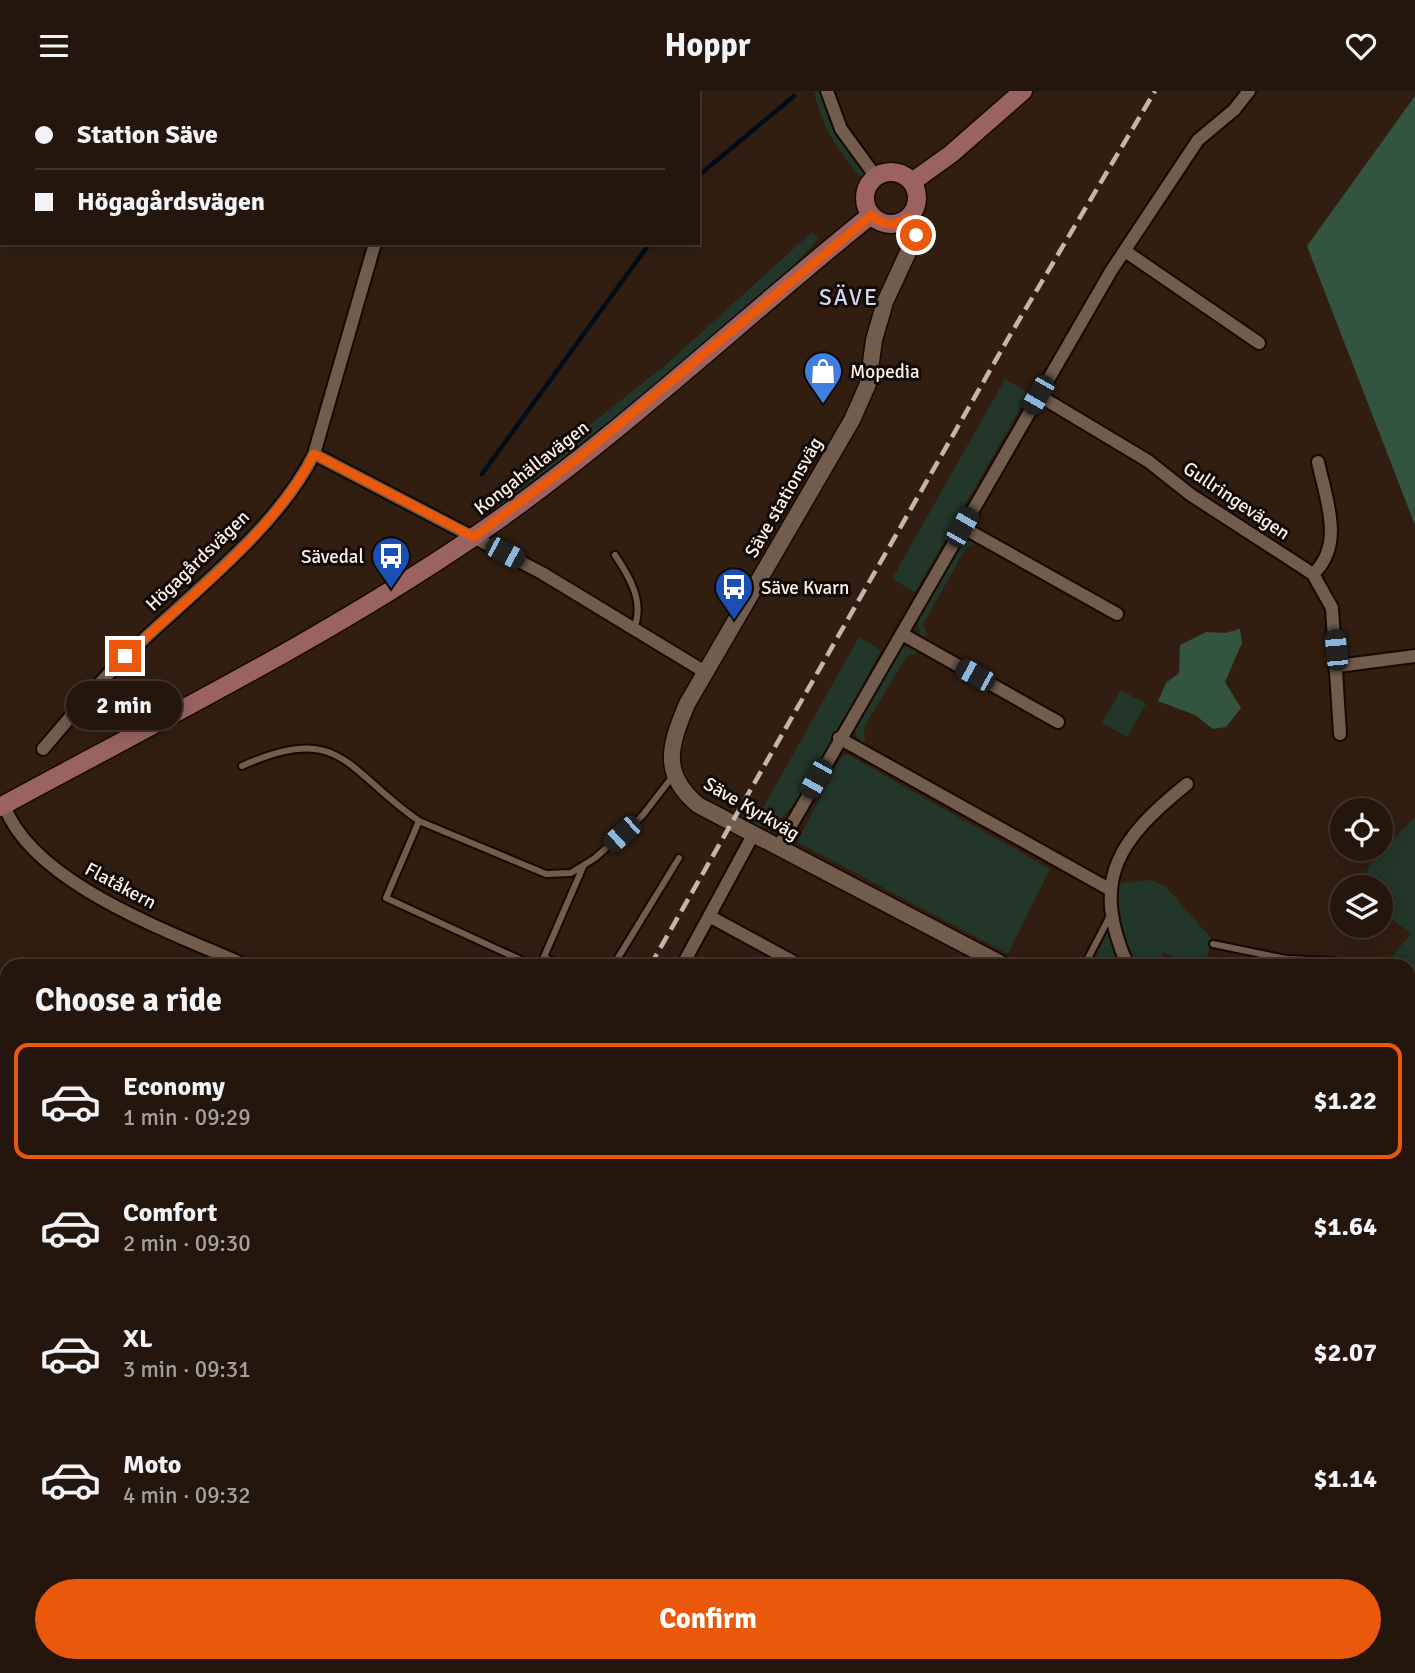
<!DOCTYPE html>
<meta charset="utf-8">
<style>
:root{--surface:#25160d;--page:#2d1f16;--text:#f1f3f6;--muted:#a39f9d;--line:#42352e;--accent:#ea580c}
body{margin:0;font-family:Signika,sans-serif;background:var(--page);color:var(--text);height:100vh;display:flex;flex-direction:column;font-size:26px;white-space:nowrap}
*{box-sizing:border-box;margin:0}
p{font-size:23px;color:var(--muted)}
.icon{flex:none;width:38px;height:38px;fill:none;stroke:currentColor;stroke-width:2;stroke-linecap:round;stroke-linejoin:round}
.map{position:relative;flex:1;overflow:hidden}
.panel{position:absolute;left:0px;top:868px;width:1416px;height:714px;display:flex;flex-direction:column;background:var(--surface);border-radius:21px 21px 0 0;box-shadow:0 4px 18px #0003,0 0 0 2px var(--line)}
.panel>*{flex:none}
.guide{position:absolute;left:0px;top:0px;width:700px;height:154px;box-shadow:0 4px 18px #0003,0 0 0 2px var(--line);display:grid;align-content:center;height:154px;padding:0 35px;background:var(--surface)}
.fabs{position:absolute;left:1330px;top:707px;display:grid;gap:14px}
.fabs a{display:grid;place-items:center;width:63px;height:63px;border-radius:50%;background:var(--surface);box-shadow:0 4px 18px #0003,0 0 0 2px var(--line);font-size:35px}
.end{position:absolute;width:32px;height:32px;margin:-16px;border:9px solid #ea580c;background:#fff;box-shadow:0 0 0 4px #fff}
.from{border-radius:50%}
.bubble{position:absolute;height:49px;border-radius:24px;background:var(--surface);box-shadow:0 4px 18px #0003,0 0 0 2px var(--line);font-size:23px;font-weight:800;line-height:49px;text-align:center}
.car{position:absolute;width:21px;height:42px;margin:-21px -10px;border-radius:9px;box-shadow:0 0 5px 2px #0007;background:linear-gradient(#222 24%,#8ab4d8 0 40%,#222 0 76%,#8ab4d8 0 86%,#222 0)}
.guide b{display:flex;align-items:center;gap:24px;height:66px;font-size:26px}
.guide b+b{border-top:2px solid var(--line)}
.guide i{width:18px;height:18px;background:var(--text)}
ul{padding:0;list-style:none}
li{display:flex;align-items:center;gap:21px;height:116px;margin:0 14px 10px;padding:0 21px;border:4px solid transparent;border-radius:14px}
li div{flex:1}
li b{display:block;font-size:26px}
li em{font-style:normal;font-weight:800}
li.selected{border-color:var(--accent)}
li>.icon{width:63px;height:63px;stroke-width:1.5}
h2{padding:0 35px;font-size:32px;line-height:84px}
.button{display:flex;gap:14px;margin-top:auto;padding:14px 35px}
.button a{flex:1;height:80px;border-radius:42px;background:var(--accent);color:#fff;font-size:28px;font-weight:800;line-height:80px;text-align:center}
header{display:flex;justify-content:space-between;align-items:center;height:91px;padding:0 35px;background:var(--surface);font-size:32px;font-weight:800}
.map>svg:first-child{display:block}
</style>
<header><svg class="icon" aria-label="menu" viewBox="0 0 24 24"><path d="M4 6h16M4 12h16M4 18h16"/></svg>Hoppr<svg class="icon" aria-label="heart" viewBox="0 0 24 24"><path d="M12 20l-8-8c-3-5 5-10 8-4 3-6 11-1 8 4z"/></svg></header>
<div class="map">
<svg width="1415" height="1582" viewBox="0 0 1415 1582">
<rect width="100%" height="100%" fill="#311e11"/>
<path fill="#22362a" d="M814,0H821L838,46L867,84L862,87C839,62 821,34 814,0Z
M812,141L818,148L783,186L692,263L590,347L499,415L494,409L662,277Z
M1005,288L1029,302L915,501L892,488Z
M970,446L981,451L966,457L923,533L927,543L921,546L917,533L962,450Z
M859,546L881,559C864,591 795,730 768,738L754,733Z
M914,554L919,558L917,562L906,566L864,636L865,653L859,651L855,639L899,562L903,557Z
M1121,599L1146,613L1127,646L1102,632Z
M847,663L1050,778L1008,863L797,751L841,666Z
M1415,726V1063L1409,1060V875H1385L1411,842L1381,821V796H1358L1372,770Z
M1151,789L1166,796L1211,847V855L1203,875H1186V870L1162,861L1161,867L1150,872L1151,875H1132L1116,825L1115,793Z
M1109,838L1124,875L1115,871L1112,875H1091Z
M1409,1080L1415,1084V1211H1409Z
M1415,1296V1582H1158L1126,1575H1409V1306Z
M254,1575H629L621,1582H250Z"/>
<path fill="#335540" d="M1415,5V434L1307,155Z
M1240,538L1242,552L1225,591L1241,617L1226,636L1213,638L1195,624L1158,610L1166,592L1179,582L1180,554L1206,541L1225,542Z"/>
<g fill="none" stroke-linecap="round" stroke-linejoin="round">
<path stroke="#000d1a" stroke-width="4.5" d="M698,85L794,5
M482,383L650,152"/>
<defs>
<path id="service" d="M615,464C629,485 645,511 634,537
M242,675C342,630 346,680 419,730
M1213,853L1286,868L1334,870
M544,866L562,875
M534,875L386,807L419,730L546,783L571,782L595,767L642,725L673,685
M540,875L583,776
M613,875L679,767
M1084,875L1111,823
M1409,1280H1415"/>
<path id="minor" d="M827,0L841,38L876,86
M421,2L422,0
M1125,160L1259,252
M1038,304L1148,370L1191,404L1313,483L1332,517L1340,643
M314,363L542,482L705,581
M962,436L1117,523
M1313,483C1345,454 1326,408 1318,371
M902,543L1058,631
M1338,575L1415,565
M839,647L1109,798
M43,658C70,627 95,595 125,566C185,507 277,439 314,363L375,152
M4,714C33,794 174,842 247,875
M778,757L1111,180L1198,49L1234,19L1249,0
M709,825L801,875
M682,875L753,744
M1128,875C1089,788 1119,748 1187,693
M1409,1072L1415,1076
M0,1126L7,1129"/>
<path id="tertiary" d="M908,127L916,144L885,211L874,249L868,293L852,329L687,613C670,654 660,682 698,714L1005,875
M643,1582L649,1575"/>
<path id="secondary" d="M865 107a26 26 0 1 1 52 0a26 26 0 1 1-52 0Z
M912,91L951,63L1023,0
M0,716C160,629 324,548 475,445C615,349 739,230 871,124"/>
</defs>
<use href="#service" stroke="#180801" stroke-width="10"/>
<use href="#minor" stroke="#180801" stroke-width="16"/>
<use href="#tertiary" stroke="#180801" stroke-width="19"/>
<use href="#secondary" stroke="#180801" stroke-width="21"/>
<use href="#service" stroke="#715c4d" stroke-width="6"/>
<use href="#minor" stroke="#715c4d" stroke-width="12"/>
<use href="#tertiary" stroke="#715c4d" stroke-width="16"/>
<use href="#secondary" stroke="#9a6360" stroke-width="18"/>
<path stroke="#c4b6ab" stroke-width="4.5" stroke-dasharray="14 7" stroke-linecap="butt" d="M650,875L1009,246L1155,0
M245,1582L249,1575"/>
</g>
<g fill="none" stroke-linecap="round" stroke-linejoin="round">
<path stroke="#ea580c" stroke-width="9" d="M125,565C187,508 277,438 314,363L474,446L576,369L872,124C882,135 895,136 908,127L916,144"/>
</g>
<defs>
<symbol id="shop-pin" viewBox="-11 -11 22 30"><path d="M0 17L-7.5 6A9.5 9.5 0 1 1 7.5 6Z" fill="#3f7fe0" stroke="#120a06"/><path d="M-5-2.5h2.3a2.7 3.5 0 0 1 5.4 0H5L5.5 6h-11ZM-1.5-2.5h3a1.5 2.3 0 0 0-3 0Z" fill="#fff"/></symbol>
<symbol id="bus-pin" viewBox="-11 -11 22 30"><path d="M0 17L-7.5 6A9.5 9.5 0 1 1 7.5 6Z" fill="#1a4fb4" stroke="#120a06"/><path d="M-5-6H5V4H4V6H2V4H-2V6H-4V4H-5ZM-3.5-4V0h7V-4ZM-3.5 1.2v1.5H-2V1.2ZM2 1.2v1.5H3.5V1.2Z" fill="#fff"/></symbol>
</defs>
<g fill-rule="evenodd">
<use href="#shop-pin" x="801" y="258" width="44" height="60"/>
<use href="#bus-pin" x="369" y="443" width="44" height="60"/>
<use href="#bus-pin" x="712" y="474" width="44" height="60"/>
</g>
<g text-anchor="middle" stroke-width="6" stroke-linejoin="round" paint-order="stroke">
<g font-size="19" fill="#fef1e8" stroke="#120a06" text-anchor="start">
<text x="850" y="287">Mopedia</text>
<text x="364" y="472" text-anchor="end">Sävedal</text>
<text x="761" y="503">Säve Kvarn</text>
</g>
<g font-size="19" fill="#fef1e8" stroke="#120a06">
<text transform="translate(531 376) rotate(-38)" y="7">Kongahällavägen</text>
<text transform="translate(783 406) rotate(-60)" y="7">Säve stationsväg</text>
<text transform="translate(1237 409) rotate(34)" y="7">Gullringevägen</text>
<text transform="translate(197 469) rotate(-44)" y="7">Högagårdsvägen</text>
<text transform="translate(752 717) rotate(30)" y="7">Säve Kyrkväg</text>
<text transform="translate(121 794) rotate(28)" y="7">Flatåkern</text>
</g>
<g font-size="23" letter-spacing="2" fill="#d4d7f4" stroke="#120a06">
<text x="849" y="214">SÄVE</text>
</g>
</g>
</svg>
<div class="fabs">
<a><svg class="icon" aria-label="locate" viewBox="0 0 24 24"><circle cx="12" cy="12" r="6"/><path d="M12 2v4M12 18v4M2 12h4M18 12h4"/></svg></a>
<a><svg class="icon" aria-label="layers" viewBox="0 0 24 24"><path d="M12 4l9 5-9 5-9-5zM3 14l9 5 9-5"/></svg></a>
</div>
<i class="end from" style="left:916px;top:144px"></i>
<i class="end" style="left:125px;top:565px"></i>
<div class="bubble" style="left:66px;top:590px;width:116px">2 min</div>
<i class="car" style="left:1038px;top:304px;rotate:210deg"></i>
<i class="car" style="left:962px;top:436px;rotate:30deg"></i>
<i class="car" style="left:505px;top:462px;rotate:118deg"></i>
<i class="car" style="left:1336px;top:559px;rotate:355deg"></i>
<i class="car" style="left:975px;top:584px;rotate:299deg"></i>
<i class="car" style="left:816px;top:688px;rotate:209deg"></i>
<i class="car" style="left:622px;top:743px;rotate:228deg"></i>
<div class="guide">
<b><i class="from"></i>Station Säve</b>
<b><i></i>Högagårdsvägen</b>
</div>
<section class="panel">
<h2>Choose a ride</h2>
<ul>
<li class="selected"><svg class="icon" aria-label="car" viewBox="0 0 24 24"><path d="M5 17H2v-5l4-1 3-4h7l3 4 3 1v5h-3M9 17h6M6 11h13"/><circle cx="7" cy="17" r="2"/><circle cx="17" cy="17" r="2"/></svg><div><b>Economy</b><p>1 min · 09:29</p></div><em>$1.22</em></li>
<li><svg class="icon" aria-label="car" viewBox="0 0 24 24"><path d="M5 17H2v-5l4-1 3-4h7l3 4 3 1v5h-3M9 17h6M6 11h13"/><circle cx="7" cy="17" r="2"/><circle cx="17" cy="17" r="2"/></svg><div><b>Comfort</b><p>2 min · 09:30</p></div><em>$1.64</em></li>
<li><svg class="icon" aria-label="car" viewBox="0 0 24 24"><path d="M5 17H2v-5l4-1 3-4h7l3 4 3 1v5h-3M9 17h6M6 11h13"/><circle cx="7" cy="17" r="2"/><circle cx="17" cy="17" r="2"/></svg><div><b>XL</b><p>3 min · 09:31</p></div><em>$2.07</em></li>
<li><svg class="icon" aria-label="car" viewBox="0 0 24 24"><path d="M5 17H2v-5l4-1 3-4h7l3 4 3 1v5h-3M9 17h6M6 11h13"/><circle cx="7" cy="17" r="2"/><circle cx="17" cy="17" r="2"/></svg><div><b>Moto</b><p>4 min · 09:32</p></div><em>$1.14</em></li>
</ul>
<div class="button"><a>Confirm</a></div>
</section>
</div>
